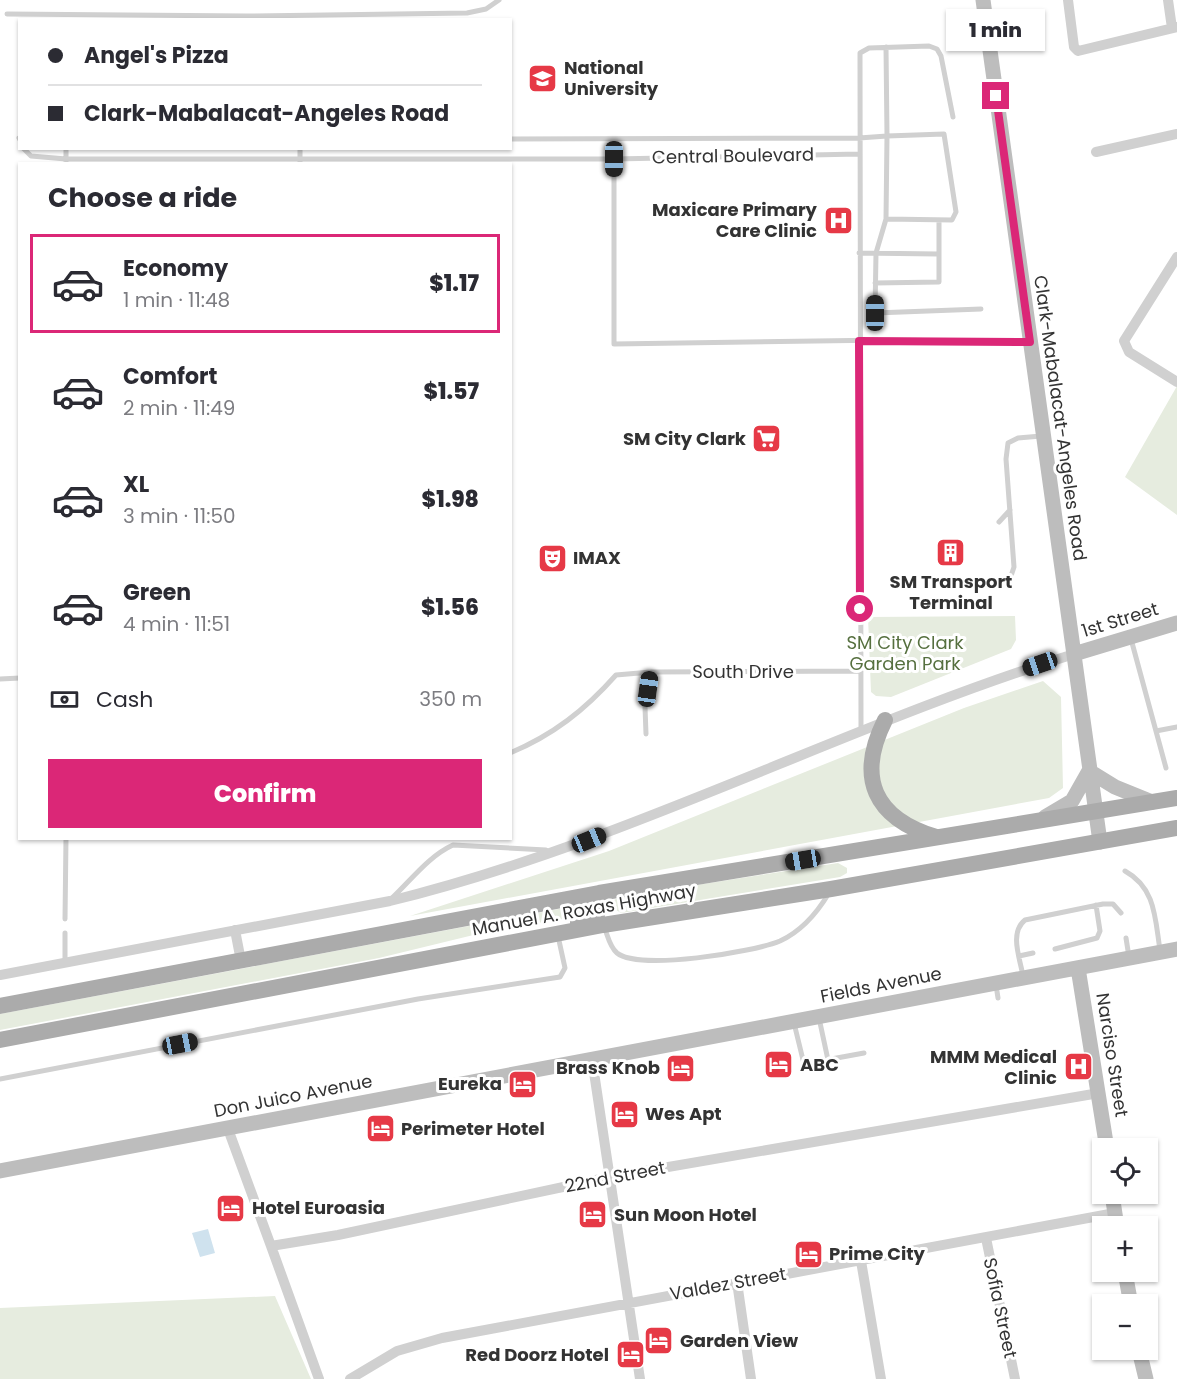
<!DOCTYPE html>
<meta charset="utf-8">
<style>
:root{--surface:#fff;--page:#f7f7f7;--text:#2b2b33;--muted:#7c7c81;--line:#e1e1e2;--accent:#db2777}
body{margin:0;font-family:Poppins,sans-serif;background:var(--page);color:var(--text);height:100vh;display:flex;flex-direction:column;font-size:22px;white-space:nowrap}
*{box-sizing:border-box;margin:0}
p{font-size:20px;color:var(--muted)}
.icon{flex:none;width:33px;height:33px;fill:none;stroke:currentColor;stroke-width:2;stroke-linecap:round;stroke-linejoin:round}
.map{position:relative;flex:1;overflow:hidden}
.panel{position:absolute;left:18px;top:162px;width:494px;height:678px;display:flex;flex-direction:column;background:var(--surface);border-radius:0px;box-shadow:0 2px 4px #0004}
.panel>*{flex:none}
.banner{position:absolute;left:18px;top:18px;width:494px;height:132px;border-radius:0px;box-shadow:0 2px 4px #0004;display:grid;align-content:center;height:132px;padding:0 30px;background:var(--surface)}
.fabs{position:absolute;left:1092px;top:1138px;display:grid;gap:12px}
.fabs a{display:grid;place-items:center;width:66px;height:66px;border-radius:0px;background:var(--surface);box-shadow:0 2px 4px #0004;font-size:30px}
.end{position:absolute;width:27px;height:27px;margin:-14px;border:8px solid #db2777;background:#fff;box-shadow:0 0 0 3px #fff}
.from{border-radius:50%}
.bubble{position:absolute;height:42px;border-radius:0px;background:var(--surface);box-shadow:0 2px 4px #0004;font-size:20px;font-weight:800;line-height:42px;text-align:center}
.car{position:absolute;width:18px;height:36px;margin:-18px -9px;border-radius:8px;box-shadow:0 0 4px 2px #0007;background:linear-gradient(#222 24%,#8ab4d8 0 40%,#222 0 76%,#8ab4d8 0 86%,#222 0)}
.banner b{display:flex;align-items:center;gap:21px;height:57px;font-size:22px}
.banner b+b{border-top:2px solid var(--line)}
.banner i{width:15px;height:15px;background:var(--text)}
ul{padding:0;list-style:none}
li{display:flex;align-items:center;gap:18px;height:99px;margin:0 12px 9px;padding:0 18px;border:3px solid transparent;border-radius:0px}
li div{flex:1}
li b{display:block;font-size:22px}
li em{font-style:normal;font-weight:800}
li.selected{border-color:var(--accent)}
li>.icon{width:54px;height:54px;stroke-width:1.5}
h2{padding:0 30px;font-size:27px;line-height:72px}
.pay{display:flex;align-items:center;gap:15px;height:66px;padding:0 30px;font-size:22px}
.pay p{margin-inline-start:auto}
.cta{display:flex;gap:12px;margin-top:auto;padding:12px 30px}
.cta a{flex:1;height:69px;border-radius:0px;background:var(--accent);color:#fff;font-size:24px;font-weight:800;line-height:69px;text-align:center}
.map>svg:first-child{display:block}
</style>
<div class="map">
<svg width="1177" height="1379" viewBox="0 0 1177 1379">
<rect width="100%" height="100%" fill="#fff"/>
<path fill="#e6ecdf" d="M1177,386V515L1125,477Z
M1015,616L1016,640L1011,649L891,697L876,696L871,692L868,617Z
M1043,681L1061,697L1063,788L1049,798L410,916L609,851L964,708Z
M838,863L847,868V873L840,877L621,913L613,908L614,900L620,897Z
M575,906L583,910L576,917L494,930L379,958L0,1030V1014Z
M275,1296L311,1379H0V1308Z"/>
<path fill="#cfe2ee" d="M208,1229L215,1253L200,1257L192,1233Z"/>
<g fill="none" stroke-linecap="round" stroke-linejoin="round">
<path stroke="#d0d0d0" stroke-width="5" d="M7,14L247,16L467,13L486,9L499,0
M19,138L20,140
M510,139L859,138L887,136L886,219L876,253L875,313L981,309
M614,139V344L887,340L1028,342
M23,148L31,156L66,159H614L859,154
M66,164V148
M300,164V148
M886,219L952,220L956,212L944,134L887,136L886,47
M859,253L938,254
M875,283L939,282V220
M999,522L1010,510
M1003,584L1010,579L1014,567L1006,459L1008,443L1018,438L1041,436
M1131,639L1166,768
M0,679L20,678
M861,730L860,53L869,48L929,46L937,49L941,56L953,117
M1156,731L1177,727
M646,734L645,707L651,672
M510,753C553,735 585,710 616,675L651,672L860,671
M1125,871C1156,888 1155,919 1160,950
M393,897C412,879 429,856 453,845L546,850
M65,919L66,838
M605,929C608,937 610,947 617,953C639,971 754,952 780,941C802,931 817,913 829,893
M1126,938L1129,957
M1055,949L1097,938L1100,931L1096,905
M1019,956L1033,953
M65,963V933
M1023,976C1020,958 1009,933 1025,920L1103,904H1113L1121,913
M996,985L998,998
M819,1018L828,1060
M794,1023L804,1064L864,1053
M0,1079L418,999L560,977L565,968L558,936"/>
<path stroke="#d0d0d0" stroke-width="10" d="M1068,0L1074,47L1078,51L1177,27
M1168,0L1172,28
M1096,152L1177,134
M1177,257L1124,341L1129,352L1177,382
M235,930L241,961
M0,975L390,901C626,843 842,726 1074,654
M592,1059L640,1379
M228,1129L271,1246
M986,1238L1015,1379
M861,1261L881,1379
M737,1282L751,1379
M319,1379L271,1246L338,1235L610,1177L1099,1093
M350,1379L397,1351L442,1338L1115,1213"/>
<path stroke="#bdbdbd" stroke-width="15" d="M983,0L1100,842
M1074,654L1177,623
M1089,771L1115,787L1152,802
M1045,817L1072,801L1089,771
M1078,968L1107,1149
M0,1171L1177,949
M1112,1194L1117,1227
M1125,1272L1131,1305
M1139,1350L1146,1379"/>
<path stroke="#ababab" stroke-width="16" d="M885,720C856,778 874,818 936,837
M578,923L596,918L598,910L594,902L579,897
M0,1006L599,893L1177,798
M0,1040L603,925L831,889L1177,828"/>
</g>
<g fill="none" stroke-linecap="round" stroke-linejoin="round">
<path stroke="#db2777" stroke-width="8" d="M860,609L859,341L1030,342L996,96"/>
</g>
<defs>
<symbol id="university-square" viewBox="-11 -11 22 22"><rect x="-9" y="-9" width="18" height="18" rx="4" fill="#e63946" stroke="#fff"/><path d="M0-5L7-2L0 1L-7-2ZM-4 1L0 2.5L4 1V4Q0 6-4 4Z" fill="#fff"/></symbol>
<symbol id="hospital-square" viewBox="-11 -11 22 22"><rect x="-9" y="-9" width="18" height="18" rx="4" fill="#e63946" stroke="#fff"/><path d="M-5-5h3v3.5h4V-5h3V5h-3V1.5h-4V5h-3Z" fill="#fff"/></symbol>
<symbol id="supermarket-square" viewBox="-11 -11 22 22"><rect x="-9" y="-9" width="18" height="18" rx="4" fill="#e63946" stroke="#fff"/><path d="M-6-5.5h2.5l.6 2H6L4.5 2H-2.5L-4.4-4H-6ZM-1.5 3.2a1.3 1.3 0 1 0 .1 0ZM3 3.2a1.3 1.3 0 1 0 .1 0Z" fill="#fff"/></symbol>
<symbol id="building-square" viewBox="-11 -11 22 22"><rect x="-9" y="-9" width="18" height="18" rx="4" fill="#e63946" stroke="#fff"/><path d="M-4-6H4V6H1V3H-1V6H-4ZM-2.5-4.3h1.7v1.8h-1.7ZM.8-4.3h1.7v1.8H.8ZM-2.5-1h1.7V.8h-1.7ZM.8-1h1.7V.8H.8Z" fill="#fff"/></symbol>
<symbol id="theatre-square" viewBox="-11 -11 22 22"><rect x="-9" y="-9" width="18" height="18" rx="4" fill="#e63946" stroke="#fff"/><path d="M-5-5.5Q0-4 5-5.5V0Q5 5 0 6Q-5 5-5 0ZM-3.3-2.5H-1v1.5H-3.3ZM1-2.5H3.3v1.5H1ZM-2.8 1Q0 5.5 2.8 1Z" fill="#fff"/></symbol>
<symbol id="hotel-square" viewBox="-11 -11 22 22"><rect x="-9" y="-9" width="18" height="18" rx="4" fill="#e63946" stroke="#fff"/><path d="M-6-4.5h1.5V1H6V5H4.5V3h-9V5H-6ZM-4 0a1.8 1.8 0 1 1 3.6 0ZM.5 0V-2.5h3Q6-2.5 6 0Z" fill="#fff"/></symbol>
</defs>
<g fill-rule="evenodd">
<use href="#university-square" x="526" y="62" width="33" height="33"/>
<use href="#hospital-square" x="822" y="204" width="33" height="33"/>
<use href="#supermarket-square" x="750" y="422" width="33" height="33"/>
<use href="#building-square" x="934" y="536" width="33" height="33"/>
<use href="#theatre-square" x="536" y="542" width="33" height="33"/>
<use href="#hotel-square" x="762" y="1048" width="33" height="33"/>
<use href="#hospital-square" x="1062" y="1050" width="33" height="33"/>
<use href="#hotel-square" x="664" y="1052" width="33" height="33"/>
<use href="#hotel-square" x="506" y="1068" width="33" height="33"/>
<use href="#hotel-square" x="608" y="1098" width="33" height="33"/>
<use href="#hotel-square" x="364" y="1112" width="33" height="33"/>
<use href="#hotel-square" x="214" y="1192" width="33" height="33"/>
<use href="#hotel-square" x="576" y="1198" width="33" height="33"/>
<use href="#hotel-square" x="792" y="1238" width="33" height="33"/>
<use href="#hotel-square" x="642" y="1324" width="33" height="33"/>
<use href="#hotel-square" x="614" y="1338" width="33" height="33"/>
</g>
<g text-anchor="middle" stroke-width="6" stroke-linejoin="round" paint-order="stroke">
<g font-size="18" font-weight="bold" fill="#333" stroke="#fff" text-anchor="start">
<text x="564" y="74">National<tspan x="564" dy="21">University</tspan></text>
<text x="817" y="216" text-anchor="end">Maxicare Primary<tspan x="817" dy="21">Care Clinic</tspan></text>
<text x="746" y="445" text-anchor="end">SM City Clark</text>
<text x="573" y="564">IMAX</text>
<text x="951" y="588" text-anchor="middle">SM Transport<tspan x="951" dy="21">Terminal</tspan></text>
<text x="1057" y="1063" text-anchor="end">MMM Medical<tspan x="1057" dy="21">Clinic</tspan></text>
<text x="800" y="1071">ABC</text>
<text x="660" y="1074" text-anchor="end">Brass Knob</text>
<text x="502" y="1090" text-anchor="end">Eureka</text>
<text x="645" y="1120">Wes Apt</text>
<text x="401" y="1135">Perimeter Hotel</text>
<text x="252" y="1214">Hotel Euroasia</text>
<text x="614" y="1221">Sun Moon Hotel</text>
<text x="829" y="1260">Prime City</text>
<text x="680" y="1347">Garden View</text>
<text x="609" y="1361" text-anchor="end">Red Doorz Hotel</text>
</g>
<g font-size="18" fill="#333" stroke="#fff">
<text transform="translate(733 156) rotate(-1)" y="6">Central Boulevard</text>
<text transform="translate(1060 418) rotate(82)" y="6">Clark-Mabalacat-Angeles Road</text>
<text transform="translate(1120 620) rotate(-17)" y="6">1st Street</text>
<text x="743" y="678">South Drive</text>
<text transform="translate(584 910) rotate(-10)" y="6">Manuel A. Roxas Highway</text>
<text transform="translate(881 985) rotate(-11)" y="6">Fields Avenue</text>
<text transform="translate(1112 1055) rotate(81)" y="6">Narciso Street</text>
<text transform="translate(293 1096) rotate(-11)" y="6">Don Juico Avenue</text>
<text transform="translate(615 1177) rotate(-11)" y="6">22nd Street</text>
<text transform="translate(728 1284) rotate(-10)" y="6">Valdez Street</text>
<text transform="translate(1000 1308) rotate(78)" y="6">Sofia Street</text>
</g>
<g font-size="18" fill="#56703f" stroke="#fff">
<text x="905" y="649">SM City Clark<tspan x="905" dy="21">Garden Park</tspan></text>
</g>
</g>
</svg>
<div class="fabs">
<a><svg class="icon" aria-label="locate" viewBox="0 0 24 24"><circle cx="12" cy="12" r="6"/><path d="M12 2v4M12 18v4M2 12h4M18 12h4"/></svg></a>
<a>+</a>
<a>−</a>
</div>
<i class="end from" style="left:860px;top:609px"></i>
<i class="end" style="left:996px;top:96px"></i>
<div class="bubble" style="left:946px;top:9px;width:99px">1 min</div>
<i class="car" style="left:614px;top:159px;rotate:180deg"></i>
<i class="car" style="left:875px;top:313px;rotate:0deg"></i>
<i class="car" style="left:1040px;top:664px;rotate:251deg"></i>
<i class="car" style="left:648px;top:689px;rotate:8deg"></i>
<i class="car" style="left:589px;top:840px;rotate:68deg"></i>
<i class="car" style="left:803px;top:860px;rotate:261deg"></i>
<i class="car" style="left:180px;top:1044px;rotate:79deg"></i>
<div class="banner">
<b><i class="from"></i>Angel's Pizza</b>
<b><i></i>Clark-Mabalacat-Angeles Road</b>
</div>
<section class="panel">
<h2>Choose a ride</h2>
<ul>
<li class="selected"><svg class="icon" aria-label="car" viewBox="0 0 24 24"><path d="M5 17H2v-5l4-1 3-4h7l3 4 3 1v5h-3M9 17h6M6 11h13"/><circle cx="7" cy="17" r="2"/><circle cx="17" cy="17" r="2"/></svg><div><b>Economy</b><p>1 min · 11:48</p></div><em>$1.17</em></li>
<li><svg class="icon" aria-label="car" viewBox="0 0 24 24"><path d="M5 17H2v-5l4-1 3-4h7l3 4 3 1v5h-3M9 17h6M6 11h13"/><circle cx="7" cy="17" r="2"/><circle cx="17" cy="17" r="2"/></svg><div><b>Comfort</b><p>2 min · 11:49</p></div><em>$1.57</em></li>
<li><svg class="icon" aria-label="car" viewBox="0 0 24 24"><path d="M5 17H2v-5l4-1 3-4h7l3 4 3 1v5h-3M9 17h6M6 11h13"/><circle cx="7" cy="17" r="2"/><circle cx="17" cy="17" r="2"/></svg><div><b>XL</b><p>3 min · 11:50</p></div><em>$1.98</em></li>
<li><svg class="icon" aria-label="car" viewBox="0 0 24 24"><path d="M5 17H2v-5l4-1 3-4h7l3 4 3 1v5h-3M9 17h6M6 11h13"/><circle cx="7" cy="17" r="2"/><circle cx="17" cy="17" r="2"/></svg><div><b>Green</b><p>4 min · 11:51</p></div><em>$1.56</em></li>
</ul>
<div class="pay"><svg class="icon" aria-label="cash" viewBox="0 0 24 24"><path d="M3 7h18v10H3z"/><circle cx="12" cy="12" r="2"/></svg>Cash<p>350 m</p></div>
<div class="cta"><a>Confirm</a></div>
</section>
</div>
